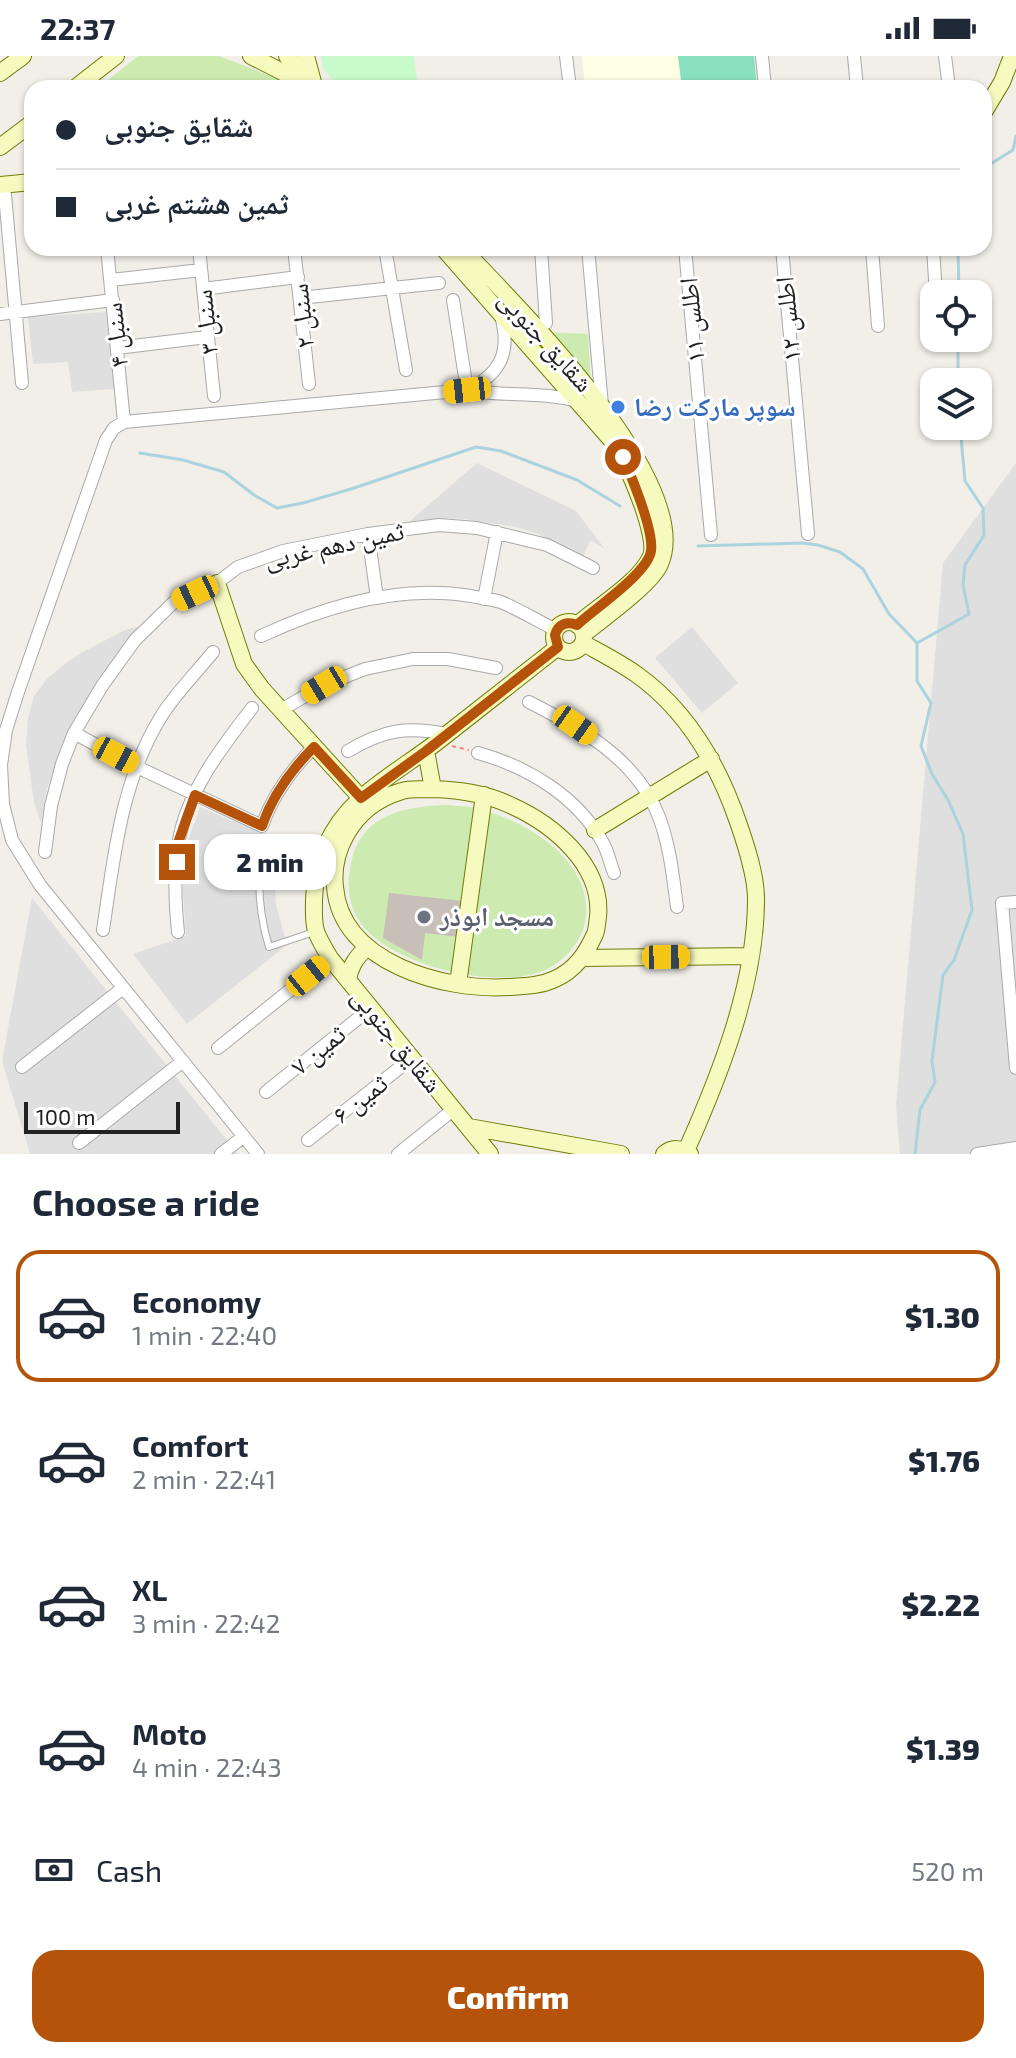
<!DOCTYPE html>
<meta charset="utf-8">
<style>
:root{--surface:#fff;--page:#f6f6f7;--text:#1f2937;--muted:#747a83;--line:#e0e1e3;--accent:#b45309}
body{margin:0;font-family:"Exo 2","Noto Naskh Arabic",sans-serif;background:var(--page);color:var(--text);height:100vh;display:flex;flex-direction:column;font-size:30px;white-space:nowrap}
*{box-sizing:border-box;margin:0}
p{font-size:26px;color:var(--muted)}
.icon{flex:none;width:44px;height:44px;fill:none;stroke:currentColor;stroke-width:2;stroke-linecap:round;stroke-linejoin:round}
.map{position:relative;height:1098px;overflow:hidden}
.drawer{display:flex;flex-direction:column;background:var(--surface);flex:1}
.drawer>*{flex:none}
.guide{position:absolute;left:24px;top:24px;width:968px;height:176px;border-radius:24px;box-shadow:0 2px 6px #0004;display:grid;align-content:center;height:176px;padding:0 32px;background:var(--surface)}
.fabs{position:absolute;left:920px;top:224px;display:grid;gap:16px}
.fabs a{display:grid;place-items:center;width:72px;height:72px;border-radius:16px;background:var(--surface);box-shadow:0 2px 6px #0004;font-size:40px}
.scale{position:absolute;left:24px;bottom:20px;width:156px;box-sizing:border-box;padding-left:8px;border:4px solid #222;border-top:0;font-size:22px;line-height:28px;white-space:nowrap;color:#222;-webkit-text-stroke:6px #fff;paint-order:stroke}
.end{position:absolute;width:36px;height:36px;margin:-18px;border:10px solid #b45309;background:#fff;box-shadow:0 0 0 4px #fff}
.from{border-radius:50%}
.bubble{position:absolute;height:56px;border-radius:24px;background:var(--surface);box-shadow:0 2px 6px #0004;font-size:26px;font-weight:800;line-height:56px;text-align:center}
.car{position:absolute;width:24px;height:48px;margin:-24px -12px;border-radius:10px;box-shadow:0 0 6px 2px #0007;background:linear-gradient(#f5c518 24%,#345 0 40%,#f5c518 0 76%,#345 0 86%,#f5c518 0)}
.guide b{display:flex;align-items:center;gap:28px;height:76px;font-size:30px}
.guide b+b{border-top:2px solid var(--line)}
.guide i{width:20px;height:20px;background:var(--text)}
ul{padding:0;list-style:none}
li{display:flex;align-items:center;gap:24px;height:132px;margin:0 16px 12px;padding:0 16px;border:4px solid transparent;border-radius:24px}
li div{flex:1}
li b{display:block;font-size:30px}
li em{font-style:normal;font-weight:800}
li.current{border-color:var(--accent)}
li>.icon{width:72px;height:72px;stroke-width:1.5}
h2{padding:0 32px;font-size:36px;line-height:96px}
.pay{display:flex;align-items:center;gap:20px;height:88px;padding:0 32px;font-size:30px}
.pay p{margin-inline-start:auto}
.cta{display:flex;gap:16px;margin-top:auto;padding:16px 32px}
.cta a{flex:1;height:92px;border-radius:24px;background:var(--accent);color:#fff;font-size:32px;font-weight:800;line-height:92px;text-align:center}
.status{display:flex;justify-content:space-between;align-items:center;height:56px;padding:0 40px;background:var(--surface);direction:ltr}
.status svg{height:22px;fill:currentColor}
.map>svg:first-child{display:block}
</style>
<div class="status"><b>22:37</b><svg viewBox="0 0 49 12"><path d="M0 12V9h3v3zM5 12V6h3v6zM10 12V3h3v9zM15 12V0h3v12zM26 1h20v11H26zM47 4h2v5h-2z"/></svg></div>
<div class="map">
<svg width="1016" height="1098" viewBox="0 0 1016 1098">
<rect width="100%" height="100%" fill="#f2efe9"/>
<path fill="#e0dfdf" d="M106,256L114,333L72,336L68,306L33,308L28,261Z
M477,407L576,455L605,493L591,484L582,502L538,478L516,471L464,463L447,462L410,465Z
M1016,407V1098H900L896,1049L943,507Z
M141,570L111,606L71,672L59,698L47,733L41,767L34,747L26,689L28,662L34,640L47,623L62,610L79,598L125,574Z
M692,571L738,627L702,657L655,602Z
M200,751L278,784L274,817L276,849L287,889L187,968L133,898L186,880L183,837V808L187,787Z
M32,842L238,1098H30L2,1005Z"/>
<path fill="#ffffe5" d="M582,0H678L682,32H585Z"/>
<path fill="#cdebb0" d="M138,0H219L281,24L288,32H98Z
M548,276L588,278L591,326Z
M448,749C458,750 468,750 478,753C528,765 596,807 585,866C581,887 563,907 543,915C495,934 394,910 362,869C346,848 346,823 353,799C366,756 410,750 448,749Z"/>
<path fill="#c8facc" d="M321,0H414L418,32H340L323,13Z"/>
<path fill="#88e0be" d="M678,0H754L757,32H682Z"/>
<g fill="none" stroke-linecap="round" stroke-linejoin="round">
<path stroke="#aad3df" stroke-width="3" d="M984,112L1013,94L1016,80
M958,192L959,238
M958,282V326
M140,397L183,404L224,416L254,439L277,452L303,447L351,433L476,391L501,395L577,424L620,450
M698,490L802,487L818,489L840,496L863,513L889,558L917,587
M915,1098L920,1054L935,1026L932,1005L943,919L954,904L972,854L963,778L948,744L932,718L921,690L931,647L917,625V587L969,558L963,529L965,509L984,479L983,452L965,425L960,370"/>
</g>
<path fill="#c7bfb8" d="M389,837L464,845L459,881L425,877L422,904L383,882Z"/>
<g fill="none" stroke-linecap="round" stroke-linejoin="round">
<defs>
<path id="lane" d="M261,800C257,831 260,861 269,891L314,876"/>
<path id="street" d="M566,0L570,32
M762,0L765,32
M854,0L857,32
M945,0L949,32
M4,128L22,327
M107,192L124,366
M199,192L214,340
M294,192L309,328
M385,192L406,314
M541,192L546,267
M588,192L602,349
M685,192L711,479
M782,192L808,478
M872,192L878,270
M933,192L936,238
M111,224L201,214
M203,233L298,221
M300,242L439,227
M453,244L467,334
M0,258L113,244
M117,292L207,281
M467,334C501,318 511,296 501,260
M368,478L377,542
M484,543L497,476
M261,580C325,550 399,528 471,540C480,542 492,543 501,546C520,554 538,565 556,574
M529,646C582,673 637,703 659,761C670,790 673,821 677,851
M281,654L324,629L365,613L413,603H448L496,612
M74,677L137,711L262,770C273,738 291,714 314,691
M348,695C383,674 407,670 447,678
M478,697C528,711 577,740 603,787C608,796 610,807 614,817
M45,796L51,750L62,708L74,677L102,630L135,584L173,547L217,527L238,511L283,495L368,478L439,469L477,472L547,489L593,512
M1016,846L1002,847L1016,1012
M103,874C114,801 121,724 162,659C176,637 196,617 213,596
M178,876C175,847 174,817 178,789C186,737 221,692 252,652
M218,992L330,902
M22,1011L123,932
M266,1036L371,952
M308,1084L412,1002
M79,1087L183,1005
M221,1098L243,1081
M258,1098L40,829L12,784L3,748L1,709L6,674L18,636L106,384L114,372L124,366L467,334C505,341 539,335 578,345
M398,1098L454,1053
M977,1098L1016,1092"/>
<path id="secondary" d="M251,0L314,32
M287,0L309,26
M306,0L313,26
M0,17L23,0
M75,32L116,0
M984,56L1002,26L1012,0
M0,91L32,67
M0,129L32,126
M443,192L614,387C626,405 659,480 651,500C640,526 598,550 577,569
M462,192C515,249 696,426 660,508C652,528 602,563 584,578
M217,527L244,608L262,633L361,742
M554 581a15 15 0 1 1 30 0a15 15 0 1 1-30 0Z
M583,587C601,597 619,606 636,618C687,654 718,708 738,766C746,789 756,819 756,843C756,928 720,1019 686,1095
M426,695L433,733
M433,733C459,734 485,737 510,749C553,768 603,809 598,861C597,867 597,873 595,878C586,898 575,914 555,923C540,930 524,930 508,931C444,935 341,907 335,831C333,813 337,795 346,779C358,757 378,742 402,735C411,732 423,734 433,733Z
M595,774L711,703
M582,902L750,900
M348,924C350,910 356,902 366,892
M458,928L484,739
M469,1071L621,1098
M490,1098L330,902C325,893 319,884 316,875C313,865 314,854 314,844C315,806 330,771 358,745C381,723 411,706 437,686C477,655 517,623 558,591
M664,1098C672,1091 681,1092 690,1098"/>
</defs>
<use href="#lane" stroke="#a9a9a9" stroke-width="8"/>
<use href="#street" stroke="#a9a9a9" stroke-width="14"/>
<use href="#secondary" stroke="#707d05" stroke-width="18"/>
<path stroke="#fa8072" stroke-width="2" stroke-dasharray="4 4" stroke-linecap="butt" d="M452,690L469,694"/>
<use href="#lane" stroke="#fff" stroke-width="6"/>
<use href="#street" stroke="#fff" stroke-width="12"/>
<use href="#secondary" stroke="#f7fabf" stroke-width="16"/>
</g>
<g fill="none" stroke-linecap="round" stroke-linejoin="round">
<path stroke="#b45309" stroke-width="10" d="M177,806L178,787L195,739L262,770C273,738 291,714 314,691L361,742L426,695L558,591L555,579C558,568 567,565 577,569C594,553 648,517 651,495C654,474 632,422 623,401"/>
</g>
<circle fill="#3f7fe0" stroke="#fff" stroke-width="3" cx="618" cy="351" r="8"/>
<circle fill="#6b7280" stroke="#fff" stroke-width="3" cx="424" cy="861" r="8"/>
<g text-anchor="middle" stroke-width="6" stroke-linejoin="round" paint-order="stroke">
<g font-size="26" fill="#222" stroke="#fff">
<text transform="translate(302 260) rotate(-96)" y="9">سنبل ۲</text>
<text transform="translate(788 263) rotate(-95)" y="9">اطلس ۱۲</text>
<text transform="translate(692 264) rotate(-95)" y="9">اطلس ۱۱</text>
<text transform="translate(206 266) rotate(-96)" y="9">سنبل ۳</text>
<text transform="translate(116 279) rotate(-96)" y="9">سنبل ۴</text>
<text transform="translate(546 285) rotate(48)" y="9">شقایق جنوبی</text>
<text transform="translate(334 489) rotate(-12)" y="9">ثمین دهم غربی</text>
<text transform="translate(397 984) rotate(51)" y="9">شقایق جنوبی</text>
<text transform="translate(318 994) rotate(-39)" y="9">ثمین ۷</text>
<text transform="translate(360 1043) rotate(-38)" y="9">ثمین ۶</text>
</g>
<g font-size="26" font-weight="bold" fill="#366cbe" stroke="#fff" text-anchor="start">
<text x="634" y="360">سوپر مارکت رضا</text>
</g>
<g font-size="26" font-weight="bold" fill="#5b616d" stroke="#fff" text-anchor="start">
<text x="440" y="870">مسجد ابوذر</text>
</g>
</g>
</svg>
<div class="fabs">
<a><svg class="icon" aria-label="locate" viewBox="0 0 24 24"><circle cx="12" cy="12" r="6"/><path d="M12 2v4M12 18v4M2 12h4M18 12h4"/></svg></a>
<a><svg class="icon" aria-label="layers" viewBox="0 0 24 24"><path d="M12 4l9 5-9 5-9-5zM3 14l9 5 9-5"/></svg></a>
</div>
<div class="scale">100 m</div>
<i class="end from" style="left:623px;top:401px"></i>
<i class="end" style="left:177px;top:806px"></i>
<div class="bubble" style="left:204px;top:778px;width:132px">2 min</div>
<i class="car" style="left:467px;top:334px;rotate:264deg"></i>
<i class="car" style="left:195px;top:537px;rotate:245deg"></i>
<i class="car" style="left:324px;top:629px;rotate:239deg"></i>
<i class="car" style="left:575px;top:669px;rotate:125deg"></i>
<i class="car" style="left:116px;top:699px;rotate:118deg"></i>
<i class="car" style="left:666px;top:901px;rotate:89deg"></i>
<i class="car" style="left:308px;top:920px;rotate:51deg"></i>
<div class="guide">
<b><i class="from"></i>شقایق جنوبی</b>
<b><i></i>ثمین هشتم غربی</b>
</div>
</div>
<section class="drawer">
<h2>Choose a ride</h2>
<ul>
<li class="current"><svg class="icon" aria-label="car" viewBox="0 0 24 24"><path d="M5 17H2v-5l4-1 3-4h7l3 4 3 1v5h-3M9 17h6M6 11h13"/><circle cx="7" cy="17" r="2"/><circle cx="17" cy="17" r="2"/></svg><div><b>Economy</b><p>1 min · 22:40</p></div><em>$1.30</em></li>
<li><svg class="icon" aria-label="car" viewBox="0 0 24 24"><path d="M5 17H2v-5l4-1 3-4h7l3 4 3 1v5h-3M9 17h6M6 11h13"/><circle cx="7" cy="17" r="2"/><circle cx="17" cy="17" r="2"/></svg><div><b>Comfort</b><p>2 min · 22:41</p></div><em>$1.76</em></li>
<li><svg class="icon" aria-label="car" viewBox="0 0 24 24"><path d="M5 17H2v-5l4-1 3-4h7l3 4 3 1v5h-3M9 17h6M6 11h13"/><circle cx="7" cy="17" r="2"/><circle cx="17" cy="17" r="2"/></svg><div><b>XL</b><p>3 min · 22:42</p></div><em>$2.22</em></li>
<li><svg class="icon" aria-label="car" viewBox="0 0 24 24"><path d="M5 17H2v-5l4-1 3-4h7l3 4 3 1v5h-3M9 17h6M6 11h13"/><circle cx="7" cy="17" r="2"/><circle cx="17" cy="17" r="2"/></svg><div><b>Moto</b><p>4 min · 22:43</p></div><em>$1.39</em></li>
</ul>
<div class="pay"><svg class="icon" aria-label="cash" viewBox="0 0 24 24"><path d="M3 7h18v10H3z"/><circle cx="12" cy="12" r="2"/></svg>Cash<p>520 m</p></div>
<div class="cta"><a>Confirm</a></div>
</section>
